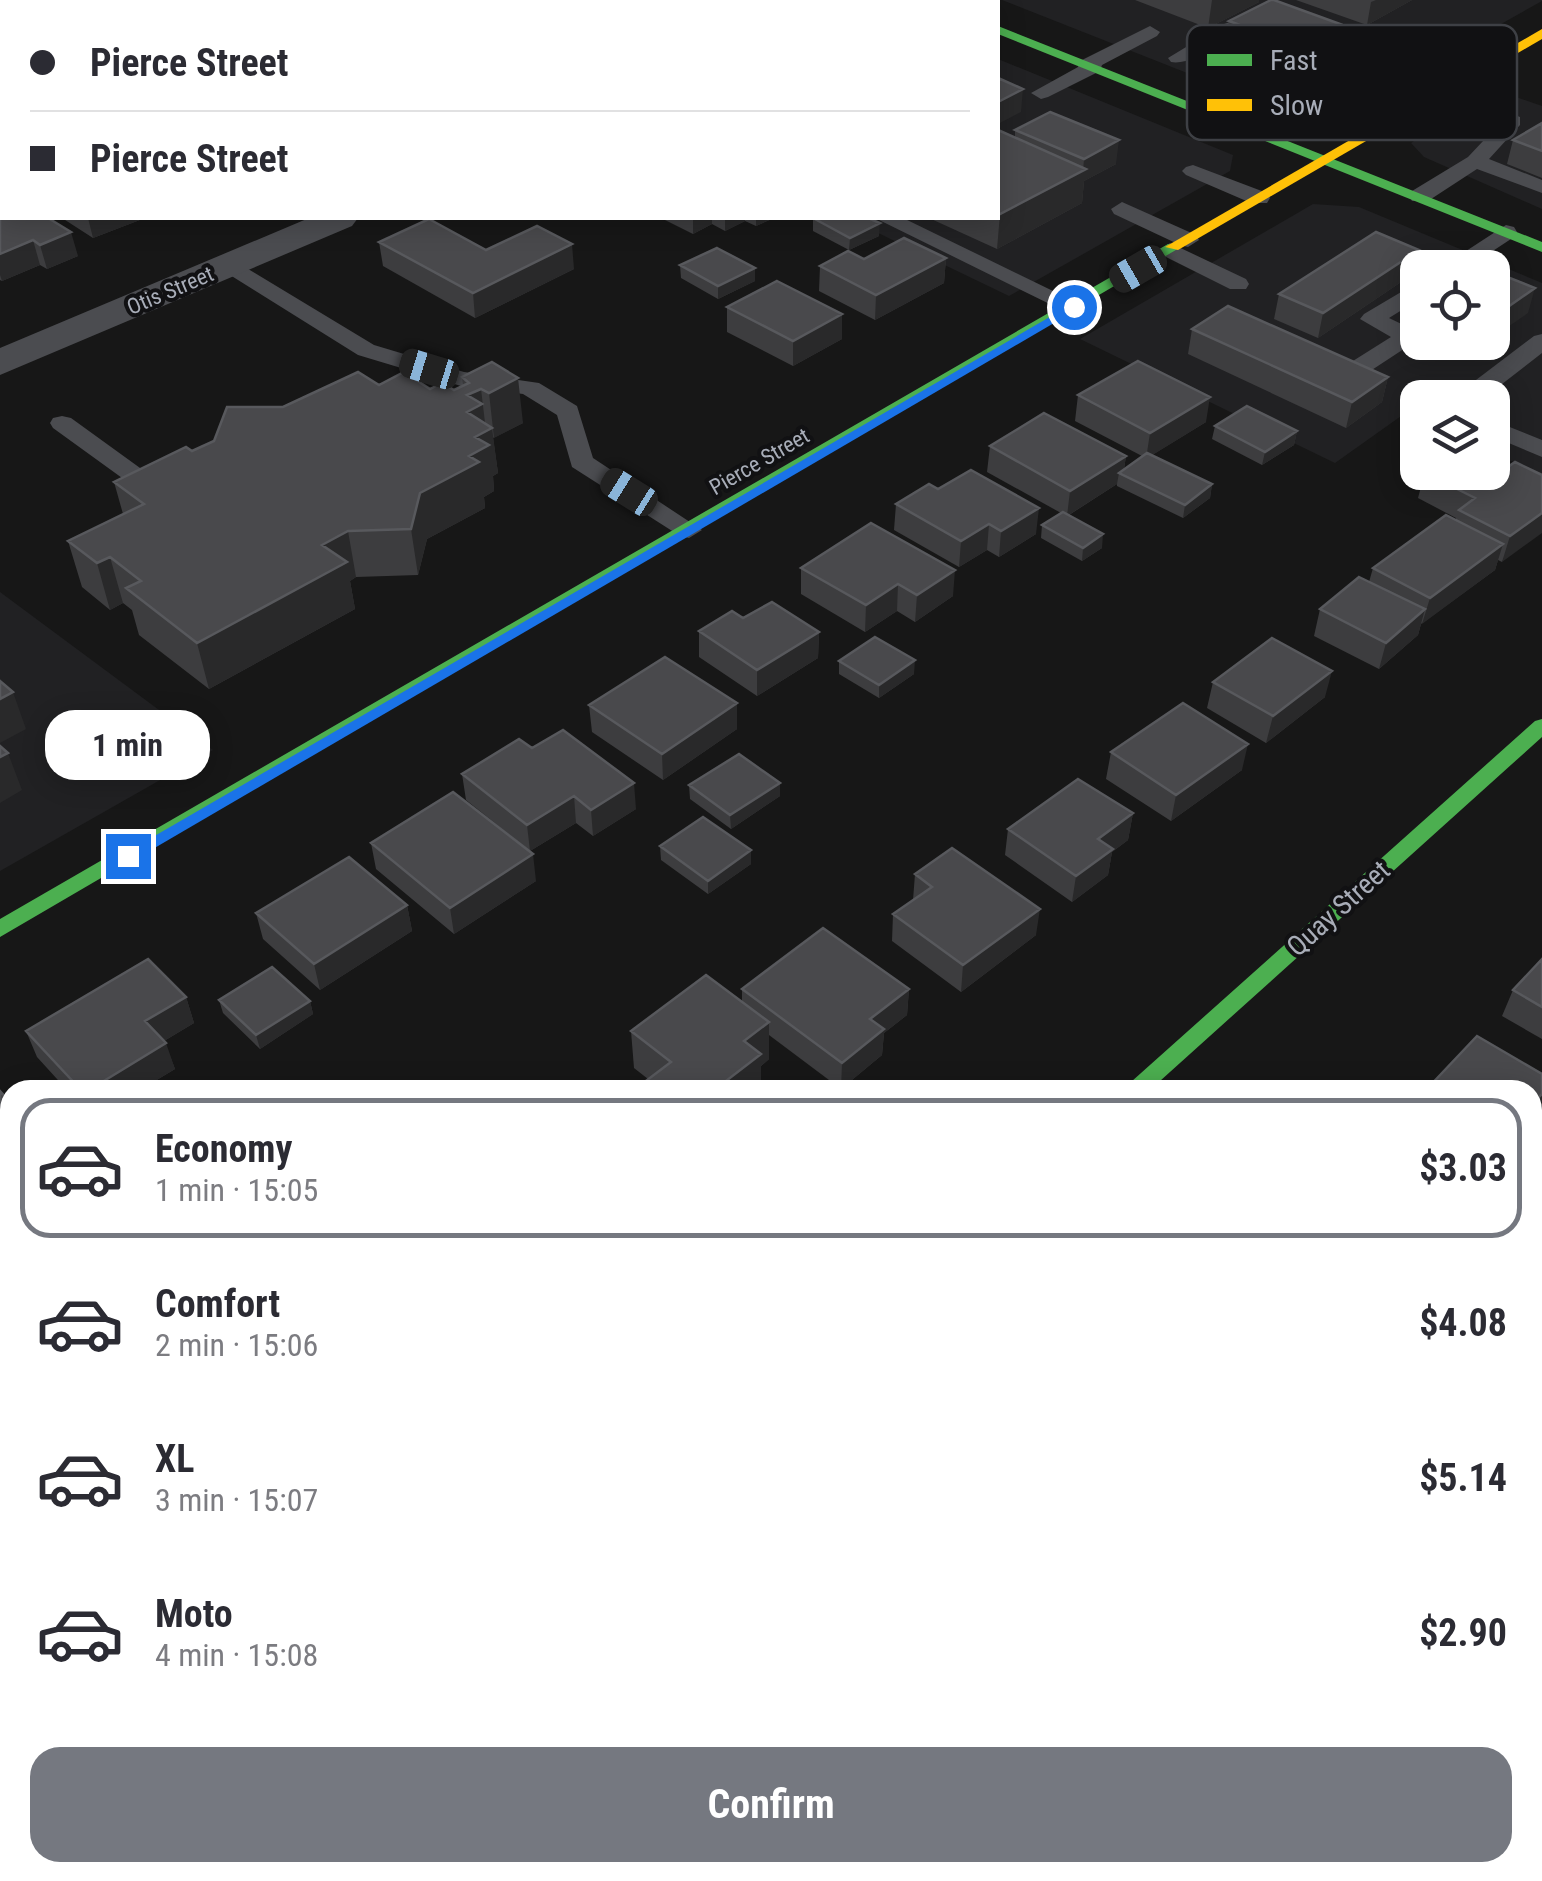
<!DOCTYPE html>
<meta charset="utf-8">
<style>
:root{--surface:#fff;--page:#f2f2f3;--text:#2b2b33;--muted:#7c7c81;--line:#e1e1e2;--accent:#757880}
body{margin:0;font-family:"Roboto Condensed",sans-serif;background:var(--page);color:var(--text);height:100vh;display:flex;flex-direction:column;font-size:38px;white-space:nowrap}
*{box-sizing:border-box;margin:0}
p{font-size:32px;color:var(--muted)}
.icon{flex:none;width:55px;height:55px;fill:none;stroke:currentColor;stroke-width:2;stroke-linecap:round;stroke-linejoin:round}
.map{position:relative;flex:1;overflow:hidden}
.details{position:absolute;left:0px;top:1080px;width:1542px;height:802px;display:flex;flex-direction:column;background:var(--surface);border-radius:30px 30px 0 0;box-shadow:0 5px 25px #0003}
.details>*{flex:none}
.guide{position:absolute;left:0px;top:0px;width:1000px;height:220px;box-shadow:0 5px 25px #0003;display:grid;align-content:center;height:220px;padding:0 30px;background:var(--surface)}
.controls{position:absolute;left:1400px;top:250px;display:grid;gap:20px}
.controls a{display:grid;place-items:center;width:110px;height:110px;border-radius:20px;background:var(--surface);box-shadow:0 5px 25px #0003;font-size:50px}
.end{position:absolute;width:45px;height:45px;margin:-22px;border:12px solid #1a73e8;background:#fff;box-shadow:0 0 0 5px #fff}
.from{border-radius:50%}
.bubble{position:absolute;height:70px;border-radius:30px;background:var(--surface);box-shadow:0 5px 25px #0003;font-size:32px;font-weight:700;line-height:70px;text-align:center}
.car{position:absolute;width:30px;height:60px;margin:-30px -15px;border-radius:12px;box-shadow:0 0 8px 2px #0007;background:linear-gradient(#222 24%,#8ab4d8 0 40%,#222 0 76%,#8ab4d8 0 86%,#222 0)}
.guide b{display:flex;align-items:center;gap:35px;height:95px;font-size:38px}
.guide b+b{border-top:2px solid var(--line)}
.guide i{width:25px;height:25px;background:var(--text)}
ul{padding:18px 0 0;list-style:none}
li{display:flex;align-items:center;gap:30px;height:140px;margin:0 20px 15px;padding:0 10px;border:5px solid transparent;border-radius:30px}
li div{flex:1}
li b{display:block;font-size:38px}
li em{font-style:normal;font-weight:700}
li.current{border-color:var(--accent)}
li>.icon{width:90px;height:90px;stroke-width:1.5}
.primary-button{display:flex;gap:20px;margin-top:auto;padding:20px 30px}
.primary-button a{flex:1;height:115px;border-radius:30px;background:var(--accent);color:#fff;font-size:40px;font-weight:700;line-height:115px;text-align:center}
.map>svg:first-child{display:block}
</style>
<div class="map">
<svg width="1542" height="1881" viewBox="0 0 1542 1881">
<rect width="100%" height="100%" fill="#171717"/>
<path fill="#212123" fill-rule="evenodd" d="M1002,0H1542V1L1333,118L1291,114Z
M998,59L1233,155L1230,171L1009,296L847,218H998Z
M1493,89L1542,106V209L1424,157L1411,143Z
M1313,204L1359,207L1542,283V475L1493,453L1492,398H1418L1417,420L1404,414L1335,463L1080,339ZM1418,268H1492V342H1418Z
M0,592L213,750L0,871Z"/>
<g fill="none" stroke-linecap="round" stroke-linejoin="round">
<path fill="#4b4c50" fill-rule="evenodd" d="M733,0H756L757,2H734Z
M1264,11C1301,9 1336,27 1369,42L1375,55L1361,65L1433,93L1435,88H1449L1520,117V125L1489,159L1542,180V193L1477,169L1428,201H1412L1409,196L1412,191L1468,157L1500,123L1439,98L1437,103H1423L1337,69V61L1354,53L1353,49C1326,37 1295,18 1264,23C1234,27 1197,67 1171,62L1168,58L1224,24Z
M1150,26L1160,32L1157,36L1102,65L1100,71L1048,97L1041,99L1031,93L1078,67L1080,61Z
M1193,165L1267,193L1270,198L1267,203H1251L1186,175L1182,171L1186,167Z
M1122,202L1196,235L1199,240L1188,247L1180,245L1114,214L1111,209Z
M875,218H903L1086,307L1082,312H1066Z
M1506,225L1514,227L1517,232L1514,237L1467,268H1440Z
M1170,243L1246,279L1249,284L1246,289H1230L1162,255L1159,250Z
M230,258L374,345L464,372L539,383L577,406L593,458L702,530L689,538L680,536L572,467L557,415L523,394L461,386L358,355L222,270L219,265L222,260Z
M1418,282V300L1389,318L1416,331V341L1355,381H1337L1334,376L1337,371L1391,337L1360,319L1364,314Z
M1542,334V353L1493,391L1492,398H1468L1472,383L1534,336Z
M62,416L71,418L147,473L151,478L147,483H129L53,428L50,423L53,418Z
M1492,420L1542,440V457L1492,436Z"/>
<path fill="#4b4c50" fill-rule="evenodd" d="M2,17V37L0,38V18Z
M309,218H358L352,226L0,375V348Z
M212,1872H297L293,1881H209Z"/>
<path fill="#4caf50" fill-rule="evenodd" d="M917,0H934L935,2H918Z
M998,26L1542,242V252L998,34Z
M1168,244L1181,247L0,937V919Z
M1542,719V737L1150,1090H1122L1535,721Z"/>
<path fill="#ffc107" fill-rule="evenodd" d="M1542,29V39L1178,250L1165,247Z"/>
</g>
<path fill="#3d3d3f" d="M246,0H343L344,2H251Z
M460,0H567L571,2H466Z
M1135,0H1259V2L1208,28Z
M1296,0H1412L1367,25Z
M1229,21L1340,24L1336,47L1293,69L1225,44Z
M1542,123V178L1507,164L1513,140Z
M998,130L1015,138V130L1116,164L1084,181L1082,203L997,249L929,218H998Z
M2,179V218L78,256L47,269L40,265L2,281L0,280V180Z
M62,218H145L93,238Z
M661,218H774L756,226L745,221L725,231L712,224L693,234Z
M813,218L879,236L849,250L813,231Z
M379,242L486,250L574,269L475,318L383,266Z
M946,258L944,283L875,320L819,291L820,266L864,259Z
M680,265L755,268V281L718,299L681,278Z
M1413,274L1318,338L1274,319L1279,294Z
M1418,283V321L1402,314L1408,290Z
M727,307L842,314V339L793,366L727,332Z
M1192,329L1388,377L1382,402L1346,428L1188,354Z
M1447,342H1487L1472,353Z
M492,362L523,423L493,438L498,473L493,476L494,491L484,497L485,508L427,539L418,575L356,577L350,581L355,609L209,689L139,635L132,610L123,603L110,610L82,587L68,541L123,514L114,482L192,451L283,407L379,385L454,390L463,385L462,377Z
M1078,395L1206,422L1152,455L1212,484L1210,498L1183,518L1117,486V484L1069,515L1102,548L1082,561L1041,538L1042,525L1061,513L987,472L990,446L1126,456L1124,469L1142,456L1075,421Z
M1215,426L1297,431L1294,445L1262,465L1212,439Z
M1425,472L1488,481L1542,475L1502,562L1498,560L1495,570L1421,624L1418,635L1379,669L1314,636L1320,609L1369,582L1373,568L1456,520V518L1418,498Z
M896,504L1036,534L999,557L987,550L959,567L894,530Z
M871,523L953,596L915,622L897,611L865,632L801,594V568Z
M699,631L819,632L818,658L757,696L699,657Z
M839,661L914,674L879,698L839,674Z
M1213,682L1325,697L1266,743L1207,708Z
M737,703V729L663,780L592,732L589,705Z
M532,748L636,809L593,836L576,823L530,851L466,800L462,774Z
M1111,752L1242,770L1171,821L1106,779Z
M689,785L780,796L731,829L690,799Z
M1133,813L1128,840L1112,852L1108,875L1072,902L1005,855L1008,829Z
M371,843L536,881L454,934L376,869Z
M660,846L751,850V864L708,894L661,860Z
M915,874L1036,935L961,992L892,941L893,914L913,900Z
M407,905L412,931L320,990L263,939L256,913Z
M1542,959V1039L1502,1016L1513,990Z
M742,989H909L907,1015L884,1033L882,1055L841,1089L769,1035V1059L761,1066V1090H634L648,1079L634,1068L631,1031L742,1002Z
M186,997L194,1023L164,1041L175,1069L140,1090H67L37,1057L26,1031Z
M219,1000L310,1001L313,1014L260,1049L223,1013Z
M1532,1299L1542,1305V1365L1533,1377Z"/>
<path fill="#29292a" d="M307,0H343L344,2H300Z
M1212,0H1259V2L1208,28Z
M1376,0H1412L1367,25L1371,2Z
M1340,24L1336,47L1293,69L1297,46Z
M2,78V104H0V79Z
M1023,89L1021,112L998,124V102Z
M1119,140L1116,164L1084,181L1082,203L997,249L1000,214L1083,171L1084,159Z
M88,218H145L93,238Z
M693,218H712V224L693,234Z
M725,218H745V221L725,231Z
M756,218H774L756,226Z
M880,223L879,236L849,250L850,238Z
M71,232L78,256L47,269L40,245Z
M33,240L40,265L2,281L0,275V254Z
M572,244L574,269L475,318L473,293Z
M1419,250L1413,274L1318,338L1323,313Z
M946,258L944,283L875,320L876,295Z
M755,268V281L718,299V286Z
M1535,288L1528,313L1492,338V318Z
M842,314V339L793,366V341Z
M1475,342H1487L1472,353Z
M1388,377L1382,402L1346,428L1352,402Z
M518,378L523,423L494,438L489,393Z
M481,389L486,431L492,428L498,473L493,476L494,491L484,497L485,508L427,539L418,575L411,529L420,493L467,412V395Z
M1210,397L1206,422L1146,459L1150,433Z
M1297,431L1294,445L1262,465L1265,452Z
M1126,456L1123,475L1119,473L1117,484L1067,516L1070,491Z
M1212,484L1210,498L1183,518L1185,505Z
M1039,508L1036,534L999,557L1001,531Z
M1542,513V533L1502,562L1510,536Z
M989,524L987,550L959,567L961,541Z
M348,531L356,577L350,581L355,609L209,689L197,643L322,545Z
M1103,534L1102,548L1082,561L1083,548Z
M1503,544L1495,570L1422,624L1430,598Z
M110,557L123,603L110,610L97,563Z
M955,570L953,596L915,622L917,595Z
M898,584L897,611L865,632L866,605Z
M1425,609L1418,635L1379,669L1386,643Z
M819,632L818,658L757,696V670Z
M915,660L914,674L879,698V685Z
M1332,671L1325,697L1266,743L1273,716Z
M13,692L26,729L0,743V699Z
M737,703V729L663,780L662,754Z
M1248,744L1242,770L1171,821L1176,795Z
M8,753L22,790L0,803V757Z
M634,783L636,809L593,836L591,810Z
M780,783V796L731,829L730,815Z
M574,796L576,823L530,851L527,825Z
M1133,813L1128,840L1112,852L1108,875L1072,902L1076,876L1098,839Z
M751,850V864L708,894V881Z
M533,854L536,881L454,934L450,908Z
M407,905L412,931L320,990L314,964Z
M1040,909L1036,935L961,992L963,965Z
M909,989L907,1015L884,1033L882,1055L841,1089L842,1063L870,1019Z
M186,997L194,1023L154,1047L145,1021Z
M310,1001L313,1014L260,1049L256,1035Z
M769,1022V1059L761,1066V1090H722V1084L744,1041Z
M166,1043L175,1069L140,1090H89Z
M1542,1094V1106L1532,1117V1104Z
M10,1167V1214L0,1220V1173Z
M0,1235L8,1251L0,1256Z
M8,1707L10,1710V1738L0,1746V1713Z"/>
<path fill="#49494c" stroke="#58595d" stroke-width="2.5" d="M165,0H184L189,2H158Z
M287,0H307L300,2H292Z
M509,0H567L571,1L515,2Z
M620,0H654L660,2H614Z
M701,0H724L730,2H695Z
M1271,0H1274L1340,24L1297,46L1229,21Z
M2,50V78L0,79V51Z
M998,78L1023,89L998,102Z
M1050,112L1119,140L1084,159L1015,130Z
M1542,123V151L1513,140Z
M998,130L1086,169L1000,214L998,213Z
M2,179V198L0,197V180Z
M2,204V218H48L71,232L40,245L33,240L0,254V205Z
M813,218H868L880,223L850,238Z
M429,219L486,250L537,226L572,244L473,293L379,242Z
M1376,232L1419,250L1323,313L1279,294Z
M904,238L946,258L876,295L820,266L848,251L864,259Z
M717,248L755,268L718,286L680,265Z
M1458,257L1485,268H1441Z
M1492,271L1535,288L1492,318Z
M777,281L842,314L793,341L727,307Z
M1418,283V294L1408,290Z
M1228,306L1388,377L1352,402L1192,329Z
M1138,361L1210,397L1150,433L1078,395Z
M492,362L518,378L489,393L481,389L467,395L482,404L467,412L492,428L475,437L489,445L469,456L479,462L420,493L411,529L348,531L322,545L347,562L197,643L126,588L141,581L110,557L97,563L68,541L144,504L114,482L186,447L192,451L214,441L227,407H283L358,372L379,385L404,372L430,389L442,383L454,390L469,383L462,377Z
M1247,406L1297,431L1265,452L1215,426Z
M1044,413L1126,456L1070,491L990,446Z
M1147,453L1212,484L1185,505L1119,473Z
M1515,462L1542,475V513L1510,536L1459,510L1475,498L1425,473L1472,472L1488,481Z
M971,470L1039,508L1001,531L989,524L961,541L896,504L929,484L938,489Z
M1063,512L1103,534L1083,548L1042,525Z
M1446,515L1503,544L1430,598L1373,568Z
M871,523L955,570L917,595L898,584L866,605L801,568Z
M1359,577L1425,609L1386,643L1320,609Z
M772,602L819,632L757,670L699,631L732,611L743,618Z
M875,637L915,660L879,685L839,661Z
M1272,638L1332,671L1273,716L1213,682Z
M665,657L737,703L662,754L589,705Z
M0,681L13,692L0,699Z
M1183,703L1248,744L1176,795L1111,752Z
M563,730L634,783L591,810L574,796L527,825L462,774L519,739L532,748Z
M0,746L8,753L0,757Z
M739,754L780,783L730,815L689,785Z
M1078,779L1133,813L1098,839L1113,849L1076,876L1008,829Z
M453,792L533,854L450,908L371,843Z
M703,817L751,850L708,881L660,846Z
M952,848L1040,909L963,965L893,914L932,887L915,874Z
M349,857L407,905L314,964L256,913Z
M823,928L909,989L870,1019L884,1029L842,1063L742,989Z
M148,959L186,997L145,1021L166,1043L89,1090H81L26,1031Z
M1542,959V1007L1513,990Z
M272,967L310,1001L256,1035L219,1000Z
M706,975L769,1022L744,1041L761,1054L722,1084L729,1090H634L671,1062L631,1031Z
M1477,1036L1542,1074V1094L1532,1104V1090H1426Z
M0,1091L10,1102V1140L3,1144L10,1152V1167L0,1173Z
M1532,1299L1542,1305V1361L1539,1364L1532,1360Z
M0,1697L8,1707L0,1713Z
M607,1872H720L728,1881H599Z"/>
<path fill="#1a73e8" d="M1074,303L1078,309L134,860H122L120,856Z"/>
<g text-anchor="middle" stroke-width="8" stroke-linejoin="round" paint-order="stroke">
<g font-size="22" fill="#a8adb8" stroke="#111113">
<text transform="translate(170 290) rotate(-23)" y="8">Otis Street</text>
<text transform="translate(759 461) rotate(-30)" y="8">Pierce Street</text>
</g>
<g font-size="28" fill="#a8adb8" stroke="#111113">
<text transform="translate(1338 908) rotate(-42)" y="10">Quay Street</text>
</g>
</g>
<rect x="1187" y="25" width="330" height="115" rx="15" fill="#111113" stroke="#3e4045" stroke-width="2.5"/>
<rect x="1207" y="54" width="45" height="12" fill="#4caf50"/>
<rect x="1207" y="99" width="45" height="12" fill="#ffc107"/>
<g font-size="28" fill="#a8adb8">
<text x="1270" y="70">Fast</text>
<text x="1270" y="115">Slow</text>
</g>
</svg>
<div class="controls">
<a><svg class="icon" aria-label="locate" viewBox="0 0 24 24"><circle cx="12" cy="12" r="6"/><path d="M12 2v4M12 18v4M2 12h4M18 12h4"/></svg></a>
<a><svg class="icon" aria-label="layers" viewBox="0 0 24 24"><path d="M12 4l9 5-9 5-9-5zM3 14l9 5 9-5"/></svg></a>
</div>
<i class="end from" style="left:1074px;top:307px"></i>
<i class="end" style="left:128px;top:856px"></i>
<div class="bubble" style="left:45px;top:710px;width:165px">1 min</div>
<i class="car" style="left:1138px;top:269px;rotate:240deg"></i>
<i class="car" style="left:429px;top:369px;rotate:287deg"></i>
<i class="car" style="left:629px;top:492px;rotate:302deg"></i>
<div class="guide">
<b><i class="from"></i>Pierce Street</b>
<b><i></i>Pierce Street</b>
</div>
<section class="details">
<ul>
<li class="current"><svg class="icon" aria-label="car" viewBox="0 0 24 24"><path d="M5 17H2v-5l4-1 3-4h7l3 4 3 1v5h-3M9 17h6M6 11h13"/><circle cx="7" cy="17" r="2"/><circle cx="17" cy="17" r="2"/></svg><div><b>Economy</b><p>1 min · 15:05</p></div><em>$3.03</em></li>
<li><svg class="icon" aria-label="car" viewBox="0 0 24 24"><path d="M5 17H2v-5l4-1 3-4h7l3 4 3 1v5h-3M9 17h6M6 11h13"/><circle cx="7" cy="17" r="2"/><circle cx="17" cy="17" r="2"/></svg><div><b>Comfort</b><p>2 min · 15:06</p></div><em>$4.08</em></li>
<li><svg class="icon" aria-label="car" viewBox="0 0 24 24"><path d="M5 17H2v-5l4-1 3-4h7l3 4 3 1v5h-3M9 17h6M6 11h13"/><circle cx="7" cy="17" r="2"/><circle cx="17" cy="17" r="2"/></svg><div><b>XL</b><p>3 min · 15:07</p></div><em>$5.14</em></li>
<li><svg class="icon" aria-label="car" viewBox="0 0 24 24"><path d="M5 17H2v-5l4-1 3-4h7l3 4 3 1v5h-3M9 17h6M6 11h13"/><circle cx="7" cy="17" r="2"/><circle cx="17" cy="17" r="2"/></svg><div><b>Moto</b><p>4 min · 15:08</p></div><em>$2.90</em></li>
</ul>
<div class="primary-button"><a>Confirm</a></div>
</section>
</div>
